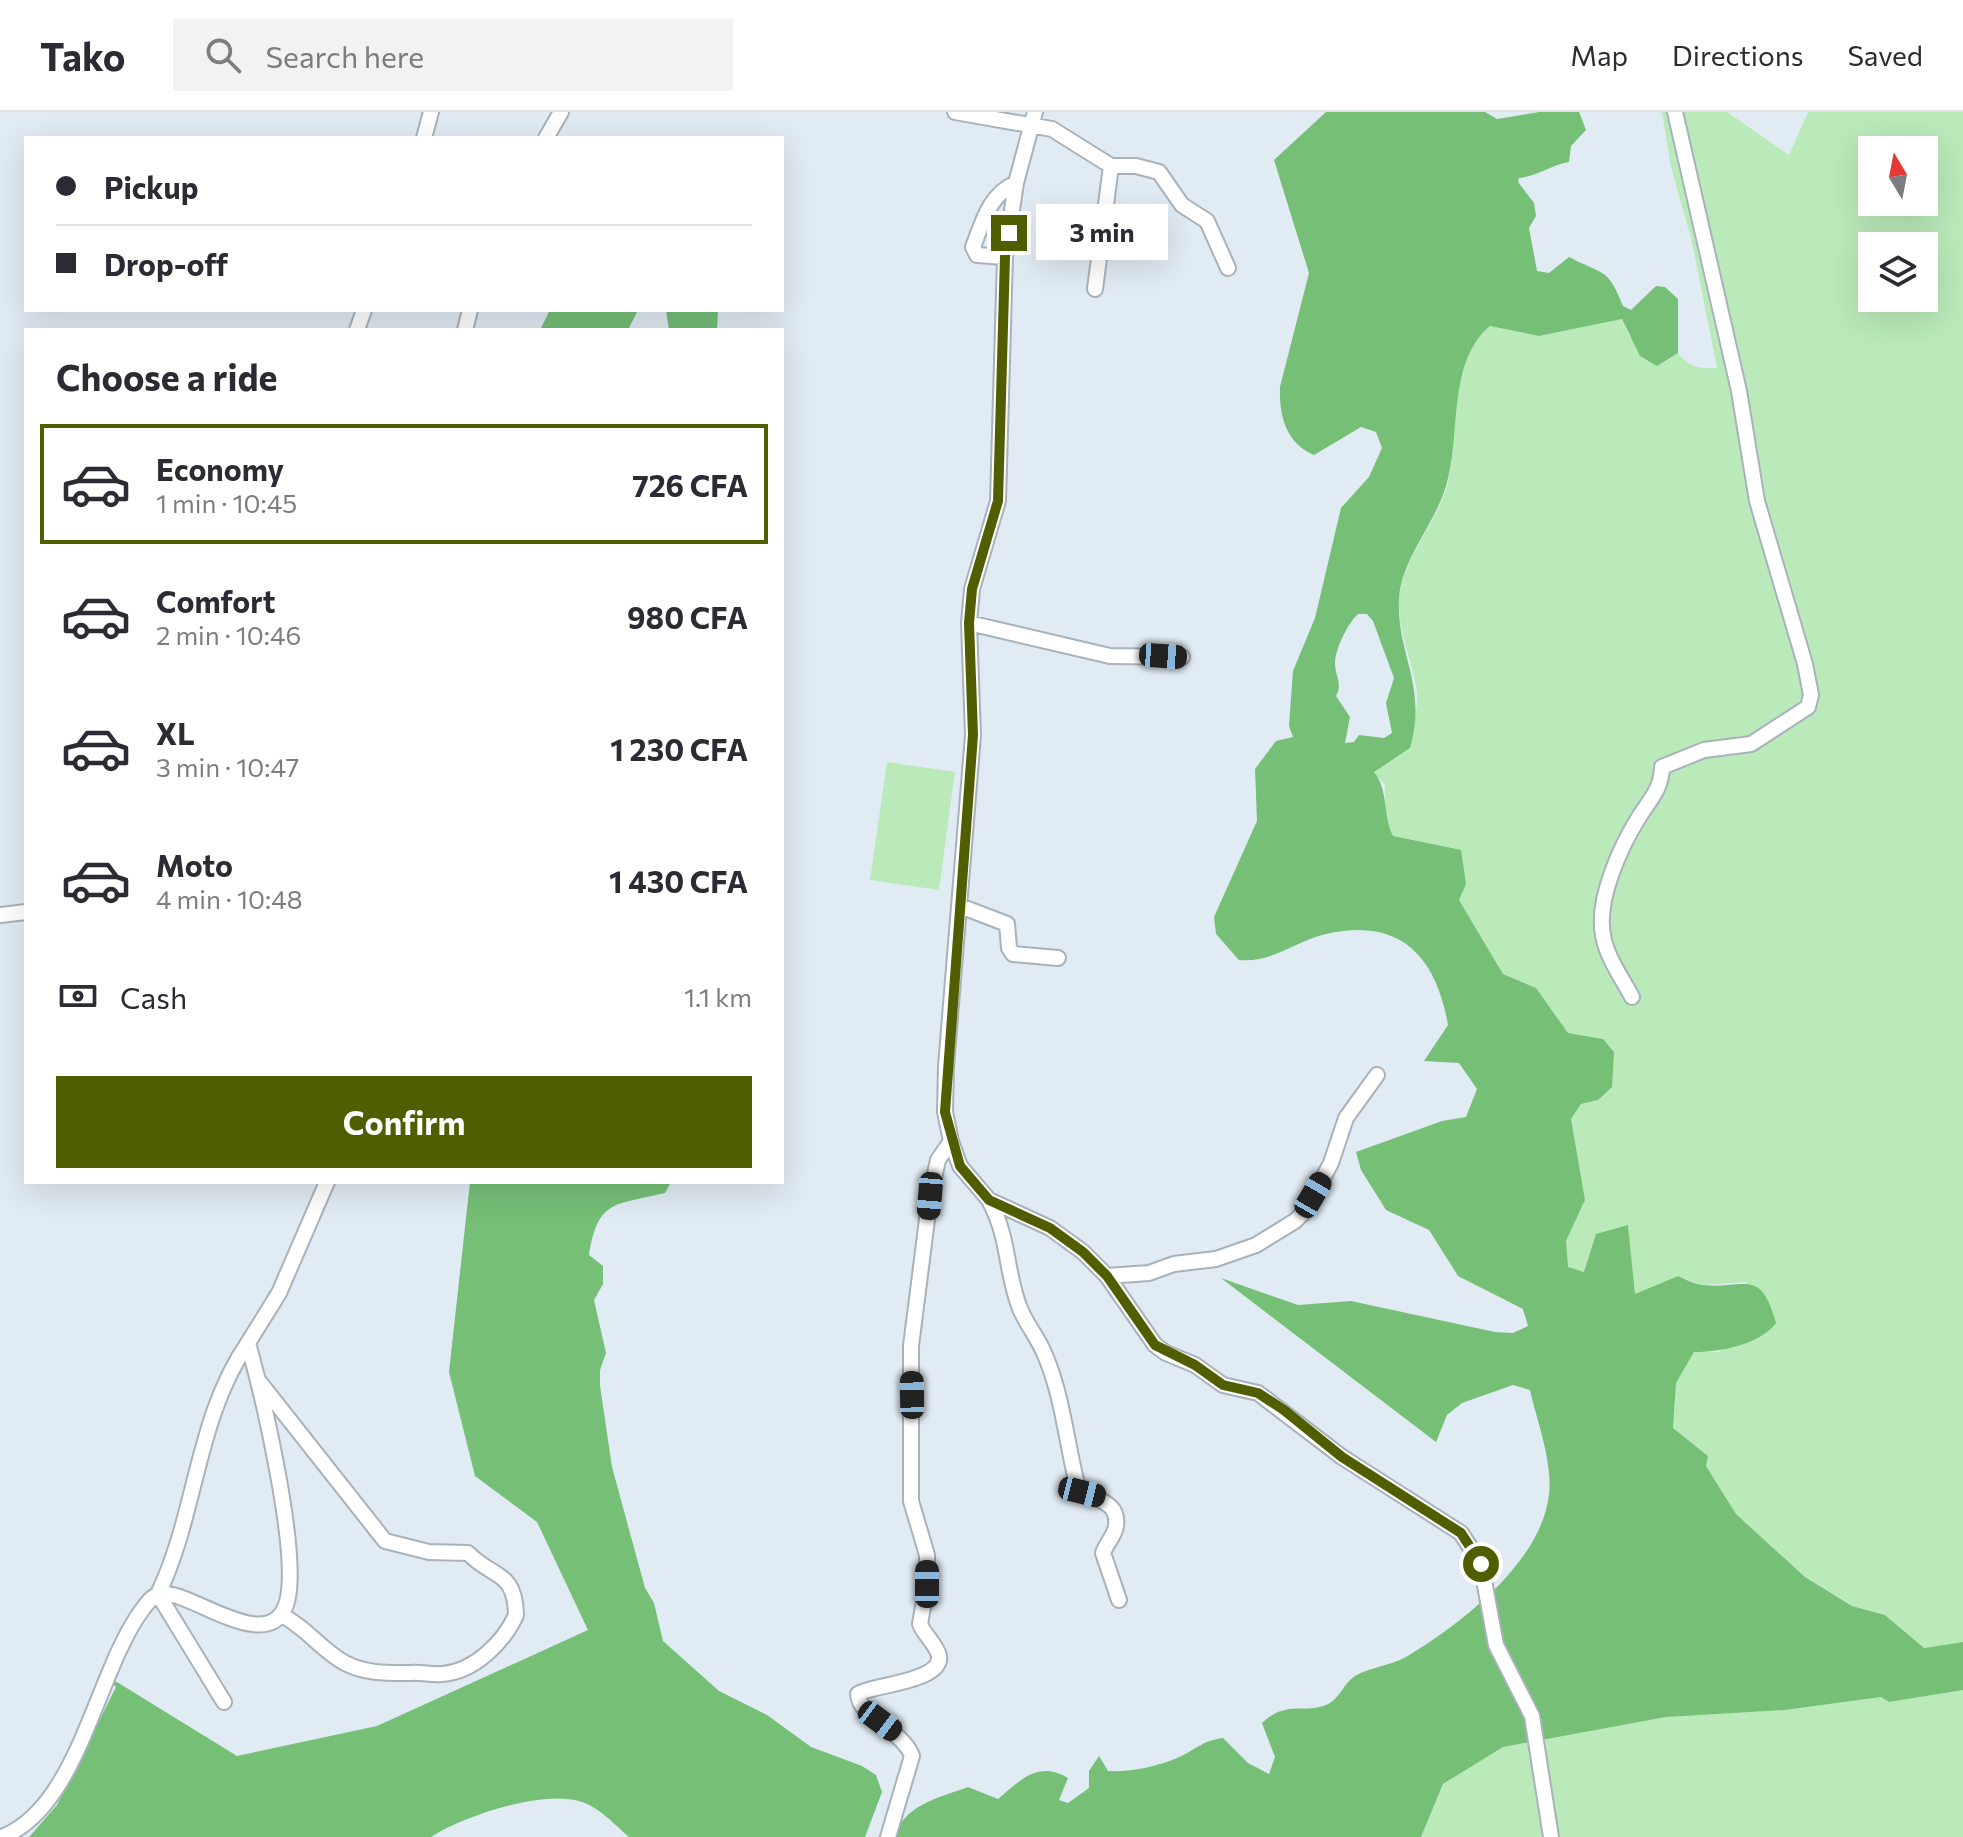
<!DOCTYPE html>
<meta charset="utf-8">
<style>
:root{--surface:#fff;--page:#f2f2f3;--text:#2b2b33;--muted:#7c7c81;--line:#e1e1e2;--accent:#515e00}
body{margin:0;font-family:Commissioner,sans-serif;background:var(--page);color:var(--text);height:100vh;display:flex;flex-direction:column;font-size:30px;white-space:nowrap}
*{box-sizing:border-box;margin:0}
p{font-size:26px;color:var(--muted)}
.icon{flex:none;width:44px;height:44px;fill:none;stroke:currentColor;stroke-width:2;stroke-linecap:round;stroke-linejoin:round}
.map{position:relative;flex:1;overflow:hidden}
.side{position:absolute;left:24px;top:216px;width:760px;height:856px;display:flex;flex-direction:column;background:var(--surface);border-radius:0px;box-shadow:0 8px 32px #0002}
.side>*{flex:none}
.banner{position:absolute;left:24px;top:24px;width:760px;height:176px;border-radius:0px;box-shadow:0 8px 32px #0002;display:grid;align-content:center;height:176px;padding:0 32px;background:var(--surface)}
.needle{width:52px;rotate:350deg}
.controls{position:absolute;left:1858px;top:24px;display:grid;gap:16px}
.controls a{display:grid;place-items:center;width:80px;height:80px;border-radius:0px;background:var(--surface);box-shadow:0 8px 32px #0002;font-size:40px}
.end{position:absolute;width:36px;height:36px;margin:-18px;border:10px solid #515e00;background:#fff;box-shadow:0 0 0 4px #fff}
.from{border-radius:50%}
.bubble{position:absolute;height:56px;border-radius:0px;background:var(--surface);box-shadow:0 8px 32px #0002;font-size:26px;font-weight:700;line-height:56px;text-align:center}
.car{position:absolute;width:24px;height:48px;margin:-24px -12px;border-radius:10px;box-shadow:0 0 6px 2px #0007;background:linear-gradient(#222 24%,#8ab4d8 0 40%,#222 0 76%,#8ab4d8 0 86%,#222 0)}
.banner b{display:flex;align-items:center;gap:28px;height:76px;font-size:30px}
.banner b+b{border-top:2px solid var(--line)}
.banner i{width:20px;height:20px;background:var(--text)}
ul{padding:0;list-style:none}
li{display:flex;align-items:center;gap:24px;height:120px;margin:0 16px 12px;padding:0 16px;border:4px solid transparent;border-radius:0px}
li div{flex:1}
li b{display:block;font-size:30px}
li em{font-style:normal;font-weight:700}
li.on{border-color:var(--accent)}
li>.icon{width:72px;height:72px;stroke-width:1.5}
h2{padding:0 32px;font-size:36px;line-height:96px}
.pay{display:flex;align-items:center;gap:20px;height:88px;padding:0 32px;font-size:30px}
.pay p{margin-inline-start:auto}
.cta{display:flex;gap:16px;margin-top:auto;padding:16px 32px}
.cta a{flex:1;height:92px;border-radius:0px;background:var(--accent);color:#fff;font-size:32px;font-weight:700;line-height:92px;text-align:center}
header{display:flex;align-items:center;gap:48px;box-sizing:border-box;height:112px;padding:0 40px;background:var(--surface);border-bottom:2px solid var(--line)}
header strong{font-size:38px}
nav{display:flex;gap:44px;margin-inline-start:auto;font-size:28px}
.search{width:560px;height:72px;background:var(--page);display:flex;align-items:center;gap:20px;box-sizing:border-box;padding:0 28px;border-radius:0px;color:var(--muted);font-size:30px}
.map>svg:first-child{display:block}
</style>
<header>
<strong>Tako</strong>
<div class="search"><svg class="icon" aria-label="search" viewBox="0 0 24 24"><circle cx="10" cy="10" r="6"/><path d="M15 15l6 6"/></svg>Search here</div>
<nav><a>Map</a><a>Directions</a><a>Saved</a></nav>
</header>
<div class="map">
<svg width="1963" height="1725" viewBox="0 0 1963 1725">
<rect width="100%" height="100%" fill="#e1ebf3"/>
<path fill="#baeab9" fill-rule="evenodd" d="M1662,0H1727L1789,43L1808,0H1963V1530L1924,1536L1885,1503L1853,1494L1805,1465L1736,1402L1706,1354L1708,1344L1673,1316L1676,1271L1694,1240H1720L1747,1170L1701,1173L1678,1164L1635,1182L1628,1114L1584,1160L1567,1155L1566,1129L1585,1088L1571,1007L1581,992L1598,988L1603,927L1568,921L1536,876L1503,862L1459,788L1393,724L1385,708V673L1373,660L1410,636C1412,619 1418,598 1417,581C1413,549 1397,519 1399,486C1403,446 1436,412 1447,374C1461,323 1446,251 1490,214L1539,224L1622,207L1628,222L1657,254L1678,241C1688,255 1701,257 1717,256L1691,126L1671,55ZM1872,38H1924V90H1872ZM1872,134H1924V186H1872Z
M887,650L955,660L939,778L870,768Z
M1963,1578V1725H1421L1443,1672L1503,1635L1666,1605L1785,1598L1881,1585L1889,1590Z"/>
<path fill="#75bf76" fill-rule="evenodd" d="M1326,0H1485L1497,7L1539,0H1579L1586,18L1571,34L1569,50C1551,53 1538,64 1519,66L1518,70L1534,91L1536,104L1529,116L1537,159L1549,161L1569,145C1603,163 1608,155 1623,194L1631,198L1656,174L1665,175L1678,187V241L1657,254L1640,244L1622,207L1539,224L1490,214C1446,251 1462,323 1446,374C1435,412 1402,446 1399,486C1396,542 1428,573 1410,636L1374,660C1389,679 1382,701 1393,724L1461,738L1466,772L1459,788L1503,862L1536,876L1568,921L1603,927L1614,940L1612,975L1598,988L1581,992L1571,1007L1585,1088L1566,1129L1568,1155L1584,1160L1596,1122L1628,1113L1635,1182L1678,1164C1685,1167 1694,1172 1702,1173C1745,1178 1760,1154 1776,1211C1760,1233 1719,1240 1694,1240L1676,1271L1673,1316L1708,1344L1706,1354L1736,1402L1805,1465L1852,1494L1885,1503L1924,1536L1963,1530V1578L1889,1590L1881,1585L1785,1598L1666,1605L1503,1635L1443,1672L1421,1725H894C905,1692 939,1686 968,1675L998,1687C1020,1668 1039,1648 1068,1666L1059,1688L1068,1691L1089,1676V1659L1099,1644L1108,1659C1130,1660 1156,1655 1177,1646C1194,1639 1203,1628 1223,1626L1248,1651L1269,1662L1275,1645L1262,1611C1288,1586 1307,1604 1330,1591C1340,1585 1345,1570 1355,1564C1370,1555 1390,1554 1406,1545C1465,1510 1558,1438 1549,1362C1547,1334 1536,1305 1530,1278L1513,1273L1462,1291L1447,1303L1436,1330L1221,1166L1298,1193L1351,1189L1495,1220L1513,1221L1528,1214L1523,1197L1458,1164L1429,1118L1386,1098L1361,1058L1356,1040L1442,1009L1466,1005L1477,977L1459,951L1424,949L1448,913C1436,844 1400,805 1326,822C1295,829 1273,851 1239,848L1216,822L1214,805L1257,709L1255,657L1276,629L1293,625L1289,614L1293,559L1315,506L1341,396L1369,365L1382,336L1376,320L1361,315L1314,343C1286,331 1279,304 1280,275L1309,161L1274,48ZM1358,502H1367L1373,509L1394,566L1386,591L1392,621L1384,626L1359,623L1354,630L1345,631L1350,605L1336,584C1343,571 1335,564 1335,551C1335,537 1348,511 1358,502Z
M550,198H638L628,218H540Z
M666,198H718L717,218H669Z
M470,1070H671L665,1081C615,1093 598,1087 589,1143L603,1154V1172L594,1188L606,1241L600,1258V1274L612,1355L645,1476L654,1491L663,1529L719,1579L767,1603L811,1635L862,1654L876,1663L882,1680L865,1725H629C614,1712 598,1694 579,1689C542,1678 463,1704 431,1725H29L57,1693L116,1575L99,1559L237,1644L377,1614L588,1518L537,1410L475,1364L449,1260Z"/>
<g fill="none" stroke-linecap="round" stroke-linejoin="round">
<defs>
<path id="minor" d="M955,0L1052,17L1111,54L1095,177
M1035,0L1016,71L1005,145L998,389L972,477L969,511L973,623L946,954L945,1000L951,1029L960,1054L989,1088L1050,1116L1083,1140L1107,1164L1155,1233L1166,1241L1195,1253L1223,1273L1258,1281L1342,1345L1461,1421L1481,1452L1496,1533L1532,1604L1551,1725
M424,26L431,0
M546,26L561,0
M1111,54H1136L1159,60L1182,93L1207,109L1228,156
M1005,145L977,143L973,135C983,109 989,83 1016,71
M357,218L364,198
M465,218L470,198
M969,511L1110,544L1182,545
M960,794L1007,812L1009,836L1013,842L1058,846
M0,803L26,800
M1632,885C1622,866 1606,844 1603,823C1596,787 1621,734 1639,705C1651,686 1661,678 1662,655L1704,638L1751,632L1808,595L1811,583L1805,552L1757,389L1739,279L1675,0
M989,1088C1010,1128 1005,1156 1019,1194C1025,1211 1038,1225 1045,1243C1062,1283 1066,1326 1076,1368C1082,1390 1120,1383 1116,1414C1115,1423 1106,1432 1103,1441L1119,1488
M1107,1164L1149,1161L1174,1152L1216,1147L1256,1133L1295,1109L1306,1098L1331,1051L1346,1006L1377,963
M258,1268L385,1429L429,1440L468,1441C493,1467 515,1458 516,1503C504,1530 474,1560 442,1562C432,1563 421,1560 411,1561C388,1561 366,1562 345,1551C321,1538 306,1515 281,1503
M224,1590L158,1482C197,1401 196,1306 248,1231
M2,1725C79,1695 96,1560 142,1498C147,1491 152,1484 160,1482C188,1476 267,1545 286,1493C302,1448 262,1281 248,1231L279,1181L327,1070
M888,1725L912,1644C903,1618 859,1606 858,1582C870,1573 943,1570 939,1544C937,1533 924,1523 920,1512L927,1472V1443L911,1389V1234L930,1084L938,1048L951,1029"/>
</defs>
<use href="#minor" stroke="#a8b2ba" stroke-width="18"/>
<use href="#minor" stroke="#fff" stroke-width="14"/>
</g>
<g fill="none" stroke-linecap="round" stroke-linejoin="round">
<path stroke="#515e00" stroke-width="10" d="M1009,121L1005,145L998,389L972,477L969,511L973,623L945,1000L960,1054L989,1088L1050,1116L1083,1140L1107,1164L1155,1233L1195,1253L1223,1273L1258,1281L1284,1298L1342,1345L1461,1421L1481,1452"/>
</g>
</svg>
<div class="controls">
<a><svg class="needle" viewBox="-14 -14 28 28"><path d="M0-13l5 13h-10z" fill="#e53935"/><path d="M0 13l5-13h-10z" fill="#7c7c81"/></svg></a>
<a><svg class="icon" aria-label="layers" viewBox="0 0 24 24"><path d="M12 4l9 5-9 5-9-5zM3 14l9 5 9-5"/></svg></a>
</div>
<i class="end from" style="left:1481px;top:1452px"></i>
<i class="end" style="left:1009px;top:121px"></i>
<div class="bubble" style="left:1036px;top:92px;width:132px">3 min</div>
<i class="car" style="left:1163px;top:544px;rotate:94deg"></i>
<i class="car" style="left:1313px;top:1083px;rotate:30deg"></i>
<i class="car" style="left:930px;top:1084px;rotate:185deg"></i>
<i class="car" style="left:912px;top:1283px;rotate:359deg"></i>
<i class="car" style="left:1082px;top:1380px;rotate:104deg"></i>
<i class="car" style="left:927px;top:1472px;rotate:0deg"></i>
<i class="car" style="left:880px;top:1609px;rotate:127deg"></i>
<div class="banner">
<b><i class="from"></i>Pickup</b>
<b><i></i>Drop-off</b>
</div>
<section class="side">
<h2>Choose a ride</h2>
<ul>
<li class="on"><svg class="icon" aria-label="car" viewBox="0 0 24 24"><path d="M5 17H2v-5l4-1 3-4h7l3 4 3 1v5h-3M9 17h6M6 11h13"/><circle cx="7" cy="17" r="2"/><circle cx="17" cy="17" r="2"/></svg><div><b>Economy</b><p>1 min · 10:45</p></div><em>726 CFA</em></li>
<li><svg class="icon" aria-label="car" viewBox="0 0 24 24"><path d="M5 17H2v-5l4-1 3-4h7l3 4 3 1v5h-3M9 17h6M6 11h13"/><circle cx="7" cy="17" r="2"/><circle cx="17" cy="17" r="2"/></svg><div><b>Comfort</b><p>2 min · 10:46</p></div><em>980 CFA</em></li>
<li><svg class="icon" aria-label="car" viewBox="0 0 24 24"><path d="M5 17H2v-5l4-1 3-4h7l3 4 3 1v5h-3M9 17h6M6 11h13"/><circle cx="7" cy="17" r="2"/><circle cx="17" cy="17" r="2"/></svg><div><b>XL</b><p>3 min · 10:47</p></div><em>1 230 CFA</em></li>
<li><svg class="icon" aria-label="car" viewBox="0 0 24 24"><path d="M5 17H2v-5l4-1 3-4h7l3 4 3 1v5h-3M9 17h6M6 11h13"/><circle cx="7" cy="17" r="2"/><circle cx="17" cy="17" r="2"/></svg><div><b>Moto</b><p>4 min · 10:48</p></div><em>1 430 CFA</em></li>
</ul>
<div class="pay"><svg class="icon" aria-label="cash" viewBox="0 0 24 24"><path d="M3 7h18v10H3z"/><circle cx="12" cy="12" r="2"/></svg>Cash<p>1.1 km</p></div>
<div class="cta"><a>Confirm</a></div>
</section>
</div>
